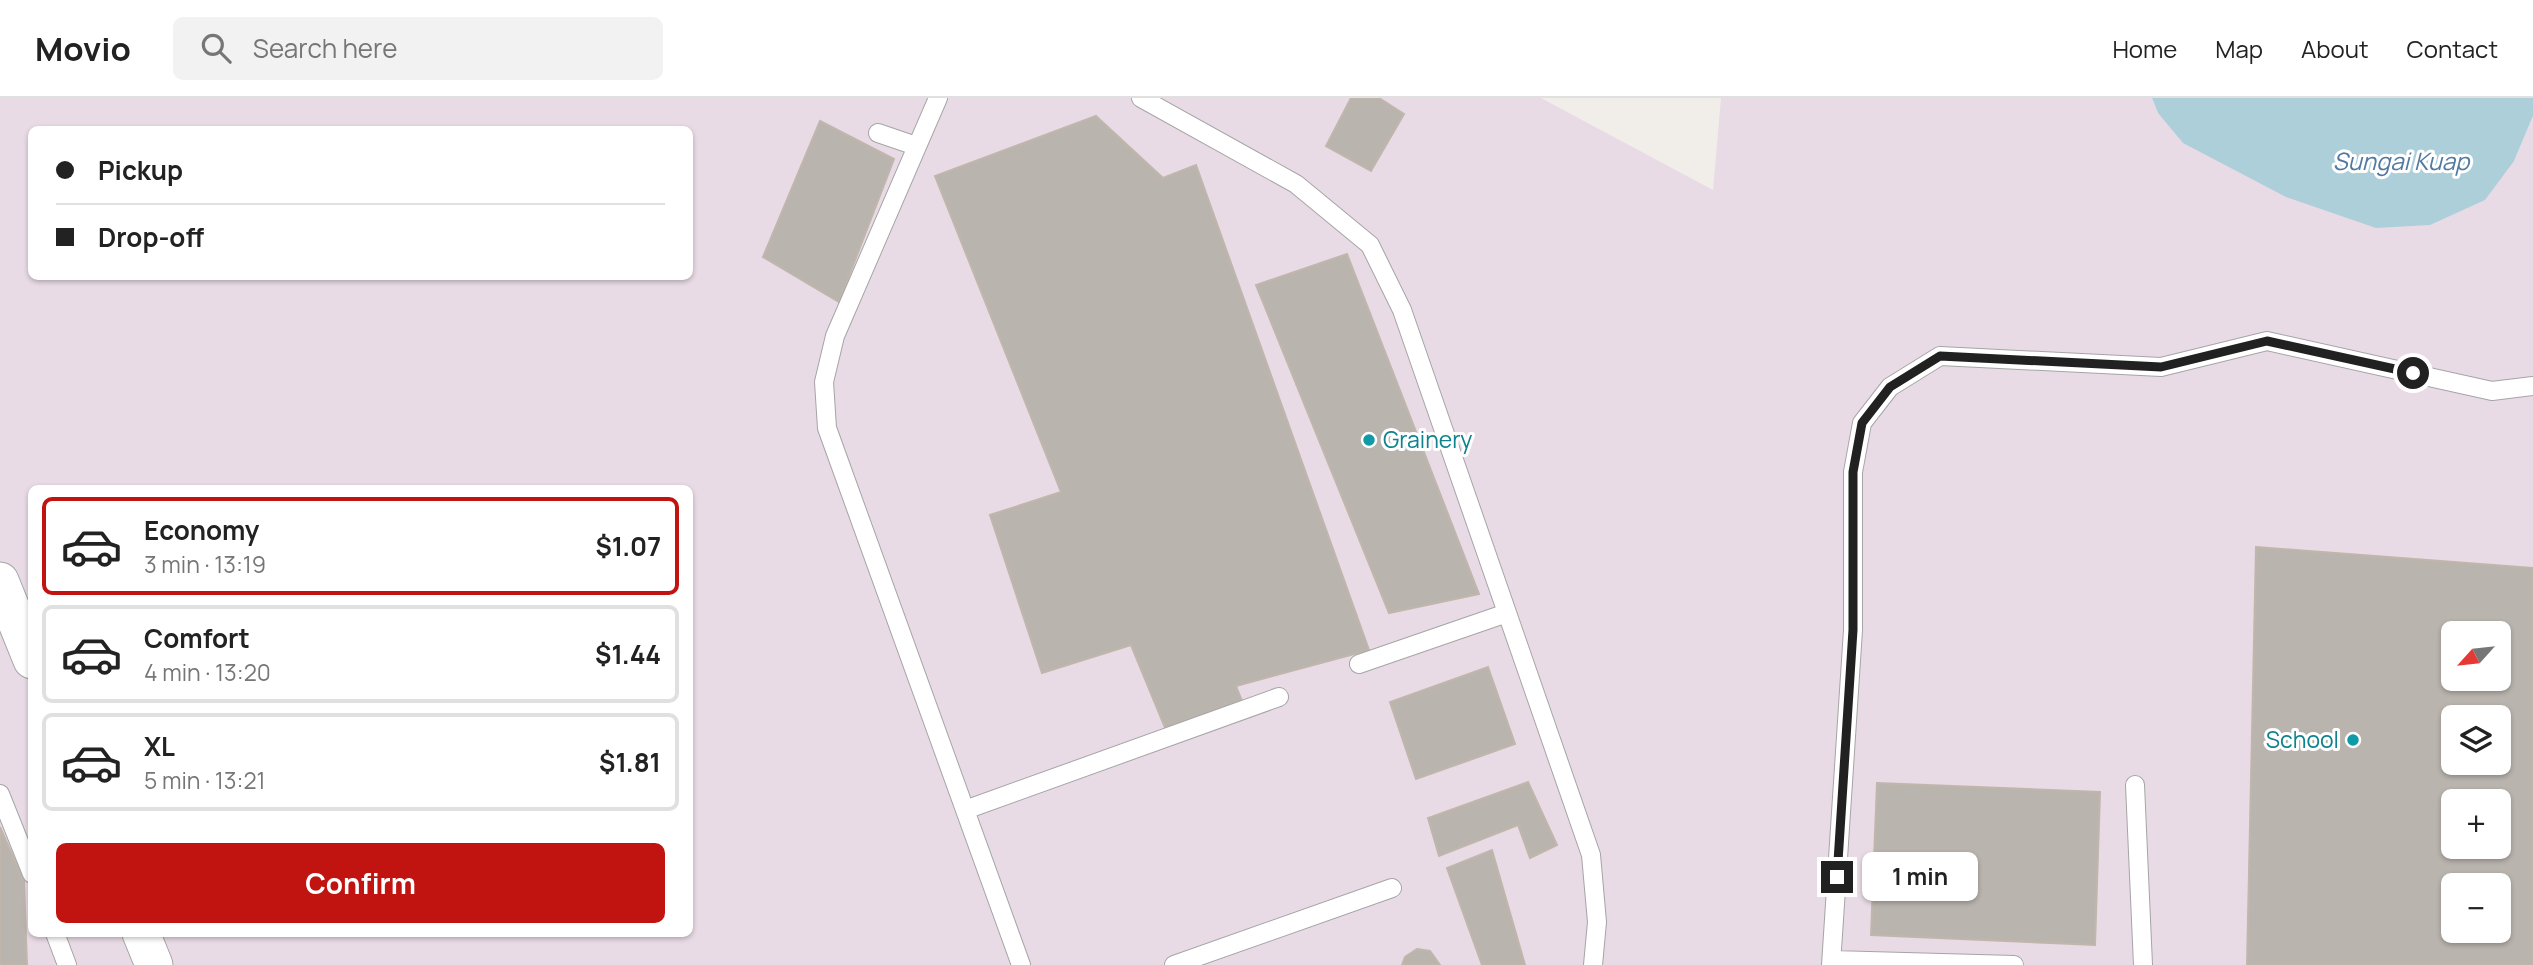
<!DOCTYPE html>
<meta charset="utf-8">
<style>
:root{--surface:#fff;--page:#f2f2f2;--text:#222;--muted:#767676;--line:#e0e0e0;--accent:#c11411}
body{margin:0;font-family:Manrope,sans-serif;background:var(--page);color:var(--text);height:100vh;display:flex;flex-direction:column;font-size:26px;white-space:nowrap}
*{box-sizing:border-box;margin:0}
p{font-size:23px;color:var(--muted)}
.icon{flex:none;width:38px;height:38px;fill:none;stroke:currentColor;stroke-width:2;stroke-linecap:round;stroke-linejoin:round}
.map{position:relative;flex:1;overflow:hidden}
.side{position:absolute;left:28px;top:387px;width:665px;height:452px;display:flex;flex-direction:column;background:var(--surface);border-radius:10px;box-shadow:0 2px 5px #0004}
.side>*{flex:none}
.hud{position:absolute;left:28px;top:28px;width:665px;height:154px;border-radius:10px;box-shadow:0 2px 5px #0004;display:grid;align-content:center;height:154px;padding:0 28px;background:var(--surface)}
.needle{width:46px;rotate:243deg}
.controls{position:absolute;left:2441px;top:523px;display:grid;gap:14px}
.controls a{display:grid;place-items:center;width:70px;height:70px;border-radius:10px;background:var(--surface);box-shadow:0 2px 5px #0004;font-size:35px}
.end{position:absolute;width:32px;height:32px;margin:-16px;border:9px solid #212121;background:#fff;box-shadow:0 0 0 4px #fff}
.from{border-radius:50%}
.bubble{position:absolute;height:49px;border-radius:10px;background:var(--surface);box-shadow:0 2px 5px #0004;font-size:23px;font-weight:700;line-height:49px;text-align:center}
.hud b{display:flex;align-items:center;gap:24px;height:66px;font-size:26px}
.hud b+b{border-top:2px solid var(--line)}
.hud i{width:18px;height:18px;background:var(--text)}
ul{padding:12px 0 0;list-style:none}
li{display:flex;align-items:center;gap:21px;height:98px;margin:0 14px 10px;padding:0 14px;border:4px solid var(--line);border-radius:10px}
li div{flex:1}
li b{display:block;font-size:26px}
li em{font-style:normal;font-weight:700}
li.active{border-color:var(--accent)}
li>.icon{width:63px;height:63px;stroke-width:1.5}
.primary-button{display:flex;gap:14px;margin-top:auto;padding:14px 28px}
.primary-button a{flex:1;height:80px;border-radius:10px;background:var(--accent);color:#fff;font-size:28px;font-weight:700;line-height:80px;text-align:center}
header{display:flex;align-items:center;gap:42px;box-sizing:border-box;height:98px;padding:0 35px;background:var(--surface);border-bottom:2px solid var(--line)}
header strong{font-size:33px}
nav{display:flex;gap:38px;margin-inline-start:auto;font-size:24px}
.search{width:490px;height:63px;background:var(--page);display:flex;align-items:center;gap:18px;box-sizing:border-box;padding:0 24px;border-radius:10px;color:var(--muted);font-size:26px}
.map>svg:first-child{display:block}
</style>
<header>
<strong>Movio</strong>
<div class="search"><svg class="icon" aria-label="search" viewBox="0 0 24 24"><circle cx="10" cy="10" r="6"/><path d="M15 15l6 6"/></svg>Search here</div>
<nav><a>Home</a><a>Map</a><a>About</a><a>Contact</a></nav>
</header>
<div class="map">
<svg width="2533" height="867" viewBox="0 0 2533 867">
<rect width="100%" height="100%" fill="#f1eee9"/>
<path fill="#e9dbe6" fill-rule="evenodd" d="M0,0H1541L1713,92L1721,0H2152L2158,15L2514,63L2533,18V867H0ZM32,32H690V178H32ZM32,390H690V835H32ZM2454,536H2499V581H2454ZM2454,620H2499V665H2454ZM2454,704H2499V749H2454ZM2454,788H2499V833H2454Z"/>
<path fill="#adcfda" d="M2152,0H2533V18L2514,63L2485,102L2430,127L2376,130L2286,99L2183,45L2158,15Z"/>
<path fill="#bab4ae" stroke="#c1b6ac" stroke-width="2" fill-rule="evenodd" d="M1351,0H1379L1404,16L1371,73L1326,48Z
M1096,18L1163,80L1196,67L1369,552L1236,588L1244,608L1168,637L1131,547L1042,575L990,417L1061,394L935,78Z
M820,23L894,61L839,204L763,159Z
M1347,156L1479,496L1389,515L1256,187Z
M2256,449L2533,470V867H2247ZM2454,536H2499V581H2454ZM2454,620H2499V665H2454ZM2454,704H2499V749H2454ZM2454,788H2499V833H2454Z
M1488,569L1515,646L1416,681L1390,604Z
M1528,684L1557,747L1530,760L1518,727L1439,758L1428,720Z
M1877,685L2100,694L2095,847L1871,837Z
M0,729L24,783L27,867H0Z
M1492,752L1525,867H1482L1447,770Z
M1417,851L1430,853L1440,867H1402L1405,859Z"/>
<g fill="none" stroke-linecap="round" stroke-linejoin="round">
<defs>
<path id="service" d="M938,0L835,238L824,284L827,330L1021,867
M1141,0L1296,86L1370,147L1402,212L1591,757L1597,824L1593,867
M878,35L916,48
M1359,566L1507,515
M2135,687L2143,867
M0,696L32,776
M965,712L1279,599
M55,835L67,867
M1832,862L2014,867
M1174,867L1392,790
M1831,867L1853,532V374L1862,325L1890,289L1940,258L2161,269L2267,243L2492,293L2533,288"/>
<path id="minor" d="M0,483L32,562
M141,835L154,867"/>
</defs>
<use href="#service" stroke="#a5a5a5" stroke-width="20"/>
<use href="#minor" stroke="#a5a5a5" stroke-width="39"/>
<use href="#service" stroke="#fff" stroke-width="18"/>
<use href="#minor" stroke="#fff" stroke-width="37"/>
</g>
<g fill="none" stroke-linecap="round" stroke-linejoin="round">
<path stroke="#212121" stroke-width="9" d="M1837,779L1853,532V374L1862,325L1890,289L1940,258L2161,269L2267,243L2413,275"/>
</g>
<g fill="#0f9aa8" stroke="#fff" stroke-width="2.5">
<circle cx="1369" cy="342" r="7"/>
<circle cx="2353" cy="642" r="7"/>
</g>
<g text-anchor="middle" stroke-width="6" stroke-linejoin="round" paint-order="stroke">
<g font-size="23" fill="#0d838f" stroke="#fff" text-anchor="start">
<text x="1383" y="350">Grainery</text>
<text x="2339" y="650" text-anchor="end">School</text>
</g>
<g font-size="24" font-style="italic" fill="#5179a2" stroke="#fff">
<text x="2401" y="72">Sungai Kuap</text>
</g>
</g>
</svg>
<div class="controls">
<a><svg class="needle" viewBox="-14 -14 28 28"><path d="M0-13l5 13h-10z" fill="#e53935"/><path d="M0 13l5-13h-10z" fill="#767676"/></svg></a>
<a><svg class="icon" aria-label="layers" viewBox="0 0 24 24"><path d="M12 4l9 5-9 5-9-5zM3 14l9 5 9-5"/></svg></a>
<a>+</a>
<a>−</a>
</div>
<i class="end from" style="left:2413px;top:275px"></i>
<i class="end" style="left:1837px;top:779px"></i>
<div class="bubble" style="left:1862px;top:754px;width:116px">1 min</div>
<div class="hud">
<b><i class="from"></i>Pickup</b>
<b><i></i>Drop-off</b>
</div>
<section class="side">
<ul>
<li class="active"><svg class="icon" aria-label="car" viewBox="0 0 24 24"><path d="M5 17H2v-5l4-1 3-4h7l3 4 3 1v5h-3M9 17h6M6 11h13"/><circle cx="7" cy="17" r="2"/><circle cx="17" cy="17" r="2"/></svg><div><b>Economy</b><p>3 min · 13:19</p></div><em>$1.07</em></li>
<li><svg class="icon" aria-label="car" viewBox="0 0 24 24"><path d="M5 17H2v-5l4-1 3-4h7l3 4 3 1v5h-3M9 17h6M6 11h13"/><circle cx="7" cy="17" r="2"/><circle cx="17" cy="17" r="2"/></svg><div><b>Comfort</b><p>4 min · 13:20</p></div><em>$1.44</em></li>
<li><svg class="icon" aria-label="car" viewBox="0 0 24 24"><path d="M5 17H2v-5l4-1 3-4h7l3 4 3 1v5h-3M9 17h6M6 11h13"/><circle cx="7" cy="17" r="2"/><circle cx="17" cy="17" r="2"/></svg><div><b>XL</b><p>5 min · 13:21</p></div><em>$1.81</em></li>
</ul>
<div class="primary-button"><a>Confirm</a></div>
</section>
</div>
